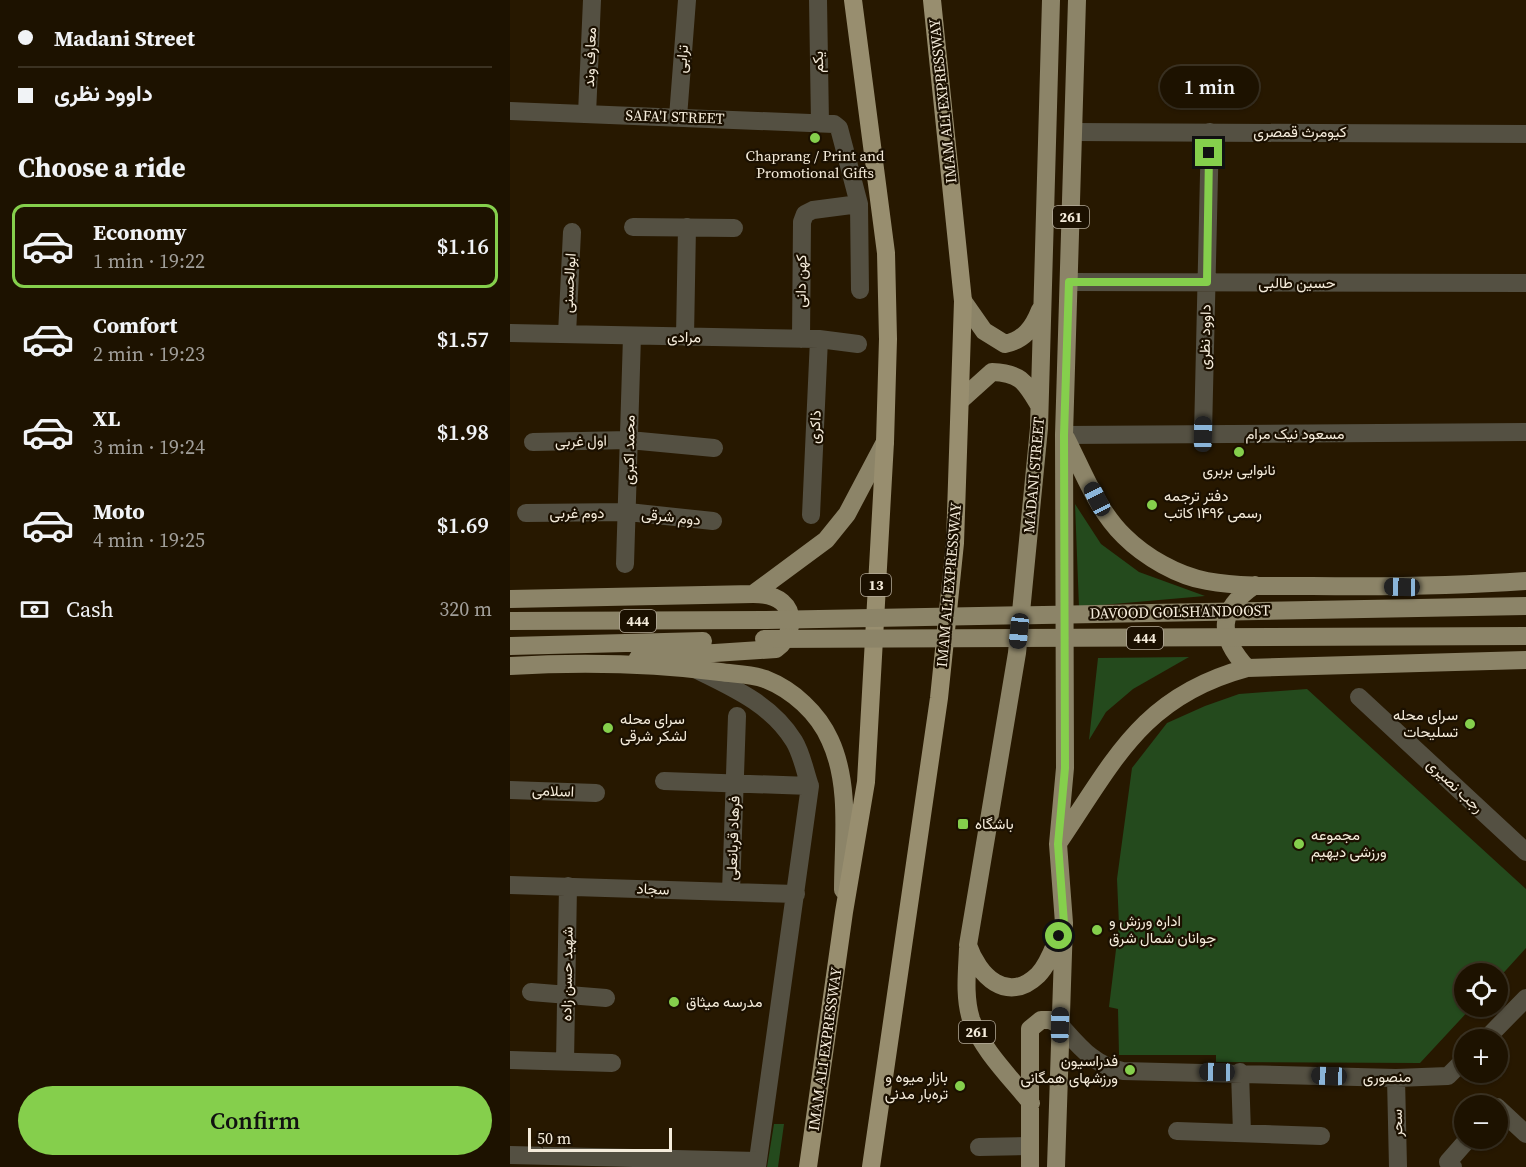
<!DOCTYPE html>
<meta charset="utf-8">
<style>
:root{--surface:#1d1200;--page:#251b0a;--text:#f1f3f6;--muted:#a09e99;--line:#3b3222;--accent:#85cf4c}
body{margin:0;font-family:"Source Serif 4",Vazirmatn,serif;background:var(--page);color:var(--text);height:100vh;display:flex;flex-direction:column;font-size:22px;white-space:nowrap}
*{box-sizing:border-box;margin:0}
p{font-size:20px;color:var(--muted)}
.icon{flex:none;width:33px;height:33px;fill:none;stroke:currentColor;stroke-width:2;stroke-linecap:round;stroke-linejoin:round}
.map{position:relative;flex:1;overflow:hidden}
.panel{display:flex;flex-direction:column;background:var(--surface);width:510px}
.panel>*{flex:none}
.top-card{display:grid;align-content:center;height:132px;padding:0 18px;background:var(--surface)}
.buttons{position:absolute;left:944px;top:963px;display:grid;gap:12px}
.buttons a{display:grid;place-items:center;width:54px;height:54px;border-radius:50%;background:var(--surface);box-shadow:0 2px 4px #0004,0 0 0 2px var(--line);font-size:30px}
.scale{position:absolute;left:18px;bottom:15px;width:144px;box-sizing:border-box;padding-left:6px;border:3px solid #f5ecdb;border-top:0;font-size:16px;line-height:21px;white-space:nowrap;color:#f5ecdb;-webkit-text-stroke:4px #1b1000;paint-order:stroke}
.end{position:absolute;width:27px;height:27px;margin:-14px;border:8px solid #85cf4c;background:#111;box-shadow:0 0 0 3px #111}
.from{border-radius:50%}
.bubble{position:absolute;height:42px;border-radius:21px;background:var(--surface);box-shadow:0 2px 4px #0004,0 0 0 2px var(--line);font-size:20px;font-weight:600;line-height:42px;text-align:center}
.car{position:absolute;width:18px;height:36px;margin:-18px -9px;border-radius:8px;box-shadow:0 0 4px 2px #0007;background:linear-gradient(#222 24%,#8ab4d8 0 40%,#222 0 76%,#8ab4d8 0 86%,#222 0)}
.top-card b{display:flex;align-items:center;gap:21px;height:57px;font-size:22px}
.top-card b+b{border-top:2px solid var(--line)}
.top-card i{width:15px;height:15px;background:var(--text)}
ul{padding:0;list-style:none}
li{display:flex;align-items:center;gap:18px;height:84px;margin:0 12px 9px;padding:0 6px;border:3px solid transparent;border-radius:12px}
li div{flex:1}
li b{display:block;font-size:22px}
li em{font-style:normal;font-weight:600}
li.current{border-color:var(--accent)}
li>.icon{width:54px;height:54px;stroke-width:1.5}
h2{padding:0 18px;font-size:27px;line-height:72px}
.pay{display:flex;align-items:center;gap:15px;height:66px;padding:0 18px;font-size:22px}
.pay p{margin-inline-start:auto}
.cta{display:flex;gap:12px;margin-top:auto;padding:12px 18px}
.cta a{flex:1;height:69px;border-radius:36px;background:var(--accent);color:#111;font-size:24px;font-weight:600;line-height:69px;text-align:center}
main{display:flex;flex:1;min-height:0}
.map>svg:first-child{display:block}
</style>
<main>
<section class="panel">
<div class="top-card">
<b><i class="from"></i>Madani Street</b>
<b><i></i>داوود نظری</b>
</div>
<h2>Choose a ride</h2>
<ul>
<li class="current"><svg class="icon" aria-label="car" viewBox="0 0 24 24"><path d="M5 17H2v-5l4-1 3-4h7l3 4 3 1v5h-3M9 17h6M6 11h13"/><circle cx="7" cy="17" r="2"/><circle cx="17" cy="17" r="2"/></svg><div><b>Economy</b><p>1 min · 19:22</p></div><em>$1.16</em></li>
<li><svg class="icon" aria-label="car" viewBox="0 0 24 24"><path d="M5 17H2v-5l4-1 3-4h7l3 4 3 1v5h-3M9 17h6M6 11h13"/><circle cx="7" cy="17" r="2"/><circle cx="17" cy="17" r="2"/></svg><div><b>Comfort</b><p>2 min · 19:23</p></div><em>$1.57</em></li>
<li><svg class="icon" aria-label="car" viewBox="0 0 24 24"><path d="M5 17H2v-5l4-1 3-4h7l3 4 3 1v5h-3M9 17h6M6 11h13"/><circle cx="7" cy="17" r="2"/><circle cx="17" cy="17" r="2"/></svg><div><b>XL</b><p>3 min · 19:24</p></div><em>$1.98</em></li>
<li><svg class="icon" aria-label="car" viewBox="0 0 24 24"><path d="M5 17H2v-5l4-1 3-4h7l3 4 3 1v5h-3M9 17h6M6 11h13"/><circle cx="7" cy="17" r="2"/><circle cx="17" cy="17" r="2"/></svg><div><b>Moto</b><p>4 min · 19:25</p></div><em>$1.69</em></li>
</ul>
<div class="pay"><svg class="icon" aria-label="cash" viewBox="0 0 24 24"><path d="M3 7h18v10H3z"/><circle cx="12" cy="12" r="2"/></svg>Cash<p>320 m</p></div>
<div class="cta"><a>Confirm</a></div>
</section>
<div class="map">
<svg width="1016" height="1167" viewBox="0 0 1016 1167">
<rect width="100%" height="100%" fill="#271800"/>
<path fill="#244a1d" d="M565,504L591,544L629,572L695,596L569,607Z
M679,657L623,689L596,712L579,740L588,658Z
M797,689L1016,889V948L987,980V974H954V1006L962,1007L910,1063L706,1062V1055H609L608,1009L599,1007L609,925L607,879L622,768L657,723L695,706L729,694Z
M264,1124H274L268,1167H257Z"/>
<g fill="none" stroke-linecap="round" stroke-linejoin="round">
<path stroke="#545042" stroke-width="18" d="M308,0L310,123
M0,111L324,124L329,128L349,204L350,290
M77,114L82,0
M168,117L177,0
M563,132L1016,134
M123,227L224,228
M559,282L1016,283
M0,333L309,339L348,344
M57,334L62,232
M175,337L177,227
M291,339L292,222L295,214L303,210L349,204
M693,434L700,132
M554,435L1016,432
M23,442L119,440L204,448
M16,513L118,512L203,521
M301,515L309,339
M115,564L122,336
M187,670C224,688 262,705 284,741C292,754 295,772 300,786L247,1167
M849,697L1016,852
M154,781L300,786
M0,790L86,793
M0,885L286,894
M221,892L227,716
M21,992L96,998
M550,1025C569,1046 584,1066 613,1071L886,1078L938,1076L954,1060
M975,1040L1016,998
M0,1060L102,1063
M55,1062L58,886
M730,1072L732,1133
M886,1078L888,1167
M987,1107L1016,1134
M667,1131L811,1136
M469,1147L520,1146
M0,1155L247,1161
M943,1167L938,1162L959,1138"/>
<path stroke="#8c8468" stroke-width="18" d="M541,0L529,428L507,653L458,945C468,975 497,1005 528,975C539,964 544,946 550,933
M453,301L474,331L495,344C514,340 523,328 530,310
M452,399L482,372C511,373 515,382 529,405
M556,438C573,471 587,510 614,536C635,557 668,576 697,581C731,587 767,586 802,586C874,587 944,586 1016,581
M243,594L316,540L337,514L375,442
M0,599L243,594C253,594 264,595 272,602C287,615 280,639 266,649L128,658
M0,621L256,620
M0,646L193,641
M0,666C70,662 140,663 210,672C224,674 242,674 255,679C283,690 308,713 320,740C341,785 333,842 333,890
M737,668C707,635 708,610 745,585
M549,842C605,759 633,696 737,668L1016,660
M458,949C457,972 454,997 461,1019C472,1050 501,1078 521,1103
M520,1167V1029L531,1020H540L550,1025
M546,1167L554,923L548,844L555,768L554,435L567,0"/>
<path stroke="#988e6f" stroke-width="18" d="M298,1167L334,912L356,782L375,442L378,339L376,253L343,0
M361,1167L429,698L445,543L453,301L422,0"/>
<path stroke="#8c8468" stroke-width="18" d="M256,620L1016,606
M254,639L1016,636"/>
</g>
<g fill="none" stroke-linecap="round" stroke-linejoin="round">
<path stroke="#85cf4c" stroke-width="8" d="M549,936L554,923L548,844L555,768L554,435L559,282H697L699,153"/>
</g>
<g fill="#85cf4c" stroke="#1b1000" stroke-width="2">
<circle cx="305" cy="138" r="6"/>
<circle cx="729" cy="452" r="6"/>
<circle cx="642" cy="505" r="6"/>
<circle cx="960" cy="724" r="6"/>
<circle cx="98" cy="728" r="6"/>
<rect x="447" y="818" width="12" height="12" rx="3"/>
<circle cx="789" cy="844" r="6"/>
<circle cx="587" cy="930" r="6"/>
<circle cx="164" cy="1002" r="6"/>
<circle cx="620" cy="1070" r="6"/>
<circle cx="450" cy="1086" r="6"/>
</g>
<g text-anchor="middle" stroke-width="4.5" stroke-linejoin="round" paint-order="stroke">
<g fill="#1b1000" stroke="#b4aa99" stroke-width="1.5">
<rect x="543" y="206" width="36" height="22" rx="4.5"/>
<rect x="351" y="574" width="30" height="22" rx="4.5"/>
<rect x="110" y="610" width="36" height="22" rx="4.5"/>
<rect x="617" y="627" width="36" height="22" rx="4.5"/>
<rect x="449" y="1021" width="36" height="22" rx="4.5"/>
</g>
<g font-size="14" font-weight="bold" fill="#f5ecdb">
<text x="561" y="222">261</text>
<text x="366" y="590">13</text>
<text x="128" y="626">444</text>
<text x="635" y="643">444</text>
<text x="467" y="1037">261</text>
</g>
<g font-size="15" fill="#f5ecdb" stroke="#1b1000">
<text transform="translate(80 57) rotate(-88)" y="5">معارف وند</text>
<text transform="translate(172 59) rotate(-86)" y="5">ترابی</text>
<text transform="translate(308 62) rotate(-91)" y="5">یکم</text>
<text transform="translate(433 101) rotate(-96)" y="5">IMAM ALI EXPRESSWAY</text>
<text transform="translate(165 117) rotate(2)" y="5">SAFA'I STREET</text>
<text x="790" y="137">کیومرث قمصری</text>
<text transform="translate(291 281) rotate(-89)" y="5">کهن دانی</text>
<text transform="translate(59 283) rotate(-87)" y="5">ابوالحسنی</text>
<text x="787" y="288">حسین طالبی</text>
<text transform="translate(174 337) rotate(1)" y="5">مرادی</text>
<text transform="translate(695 337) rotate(-89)" y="5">داوود نظری</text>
<text transform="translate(305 427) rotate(-87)" y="5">ذاکری</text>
<text x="785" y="439">مسعود نیک مرام</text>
<text transform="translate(71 441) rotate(-1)" y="5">اول غربی</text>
<text transform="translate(119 450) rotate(-89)" y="5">محمد اکبری</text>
<text transform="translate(524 475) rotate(-85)" y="5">MADANI STREET</text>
<text x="67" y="518">دوم غربی</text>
<text transform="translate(161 517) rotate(6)" y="5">دوم شرقی</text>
<text transform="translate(439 585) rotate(-85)" y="5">IMAM ALI EXPRESSWAY</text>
<text transform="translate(670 612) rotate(-1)" y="5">DAVOOD GOLSHANDOOST</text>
<text transform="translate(945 786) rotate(43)" y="5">رجب نصیری</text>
<text transform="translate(43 791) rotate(2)" y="5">اسلامی</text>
<text transform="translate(223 838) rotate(-88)" y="5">فرهاد قربانعلی</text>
<text transform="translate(143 889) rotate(2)" y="5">سجاد</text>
<text transform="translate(57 974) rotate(-89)" y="5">شهید حسن زاده</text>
<text transform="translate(315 1049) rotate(-82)" y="5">IMAM ALI EXPRESSWAY</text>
<text x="877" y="1082">منصوری</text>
<text transform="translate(887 1123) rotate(-91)" y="5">سحر</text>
</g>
<g font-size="15" fill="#f5ecdb" stroke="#1b1000" text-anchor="start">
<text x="305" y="161" text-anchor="middle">Chaprang / Print and<tspan x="305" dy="17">Promotional Gifts</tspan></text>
<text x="729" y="475" text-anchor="middle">نانوایی بربری</text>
<text x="654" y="501">دفتر ترجمه<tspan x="654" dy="17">رسمی ۱۴۹۶ کاتب</tspan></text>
<text x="948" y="720" text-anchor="end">سرای محله<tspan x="948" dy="17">تسلیحات</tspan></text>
<text x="110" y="724">سرای محله<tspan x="110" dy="17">لشکر شرقی</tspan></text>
<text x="465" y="829">باشگاه</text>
<text x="801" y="840">مجموعه<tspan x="801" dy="17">ورزشی دیهیم</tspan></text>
<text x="599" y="926">اداره ورزش و<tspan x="599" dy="17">جوانان شمال شرق</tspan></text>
<text x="176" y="1007">مدرسه میثاق</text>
<text x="608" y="1066" text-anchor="end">فدراسیون<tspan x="608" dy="17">ورزشهای همگانی</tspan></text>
<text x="438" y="1082" text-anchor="end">بازار میوه و<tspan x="438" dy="17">تره‌بار مدنی</tspan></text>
</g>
</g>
</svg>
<div class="buttons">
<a><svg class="icon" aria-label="locate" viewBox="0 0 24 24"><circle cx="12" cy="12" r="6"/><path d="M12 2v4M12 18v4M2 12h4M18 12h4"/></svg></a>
<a>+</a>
<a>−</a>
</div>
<div class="scale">50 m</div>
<i class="end from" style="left:549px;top:936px"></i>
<i class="end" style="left:699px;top:153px"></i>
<div class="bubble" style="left:650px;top:66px;width:99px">1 min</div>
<i class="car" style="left:693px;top:434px;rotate:1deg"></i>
<i class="car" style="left:587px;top:499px;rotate:333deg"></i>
<i class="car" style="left:892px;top:587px;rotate:271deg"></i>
<i class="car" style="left:509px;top:631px;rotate:186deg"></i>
<i class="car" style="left:550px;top:1025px;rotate:1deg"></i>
<i class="car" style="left:707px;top:1072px;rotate:271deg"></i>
<i class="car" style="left:819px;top:1076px;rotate:272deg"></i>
</div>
</main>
